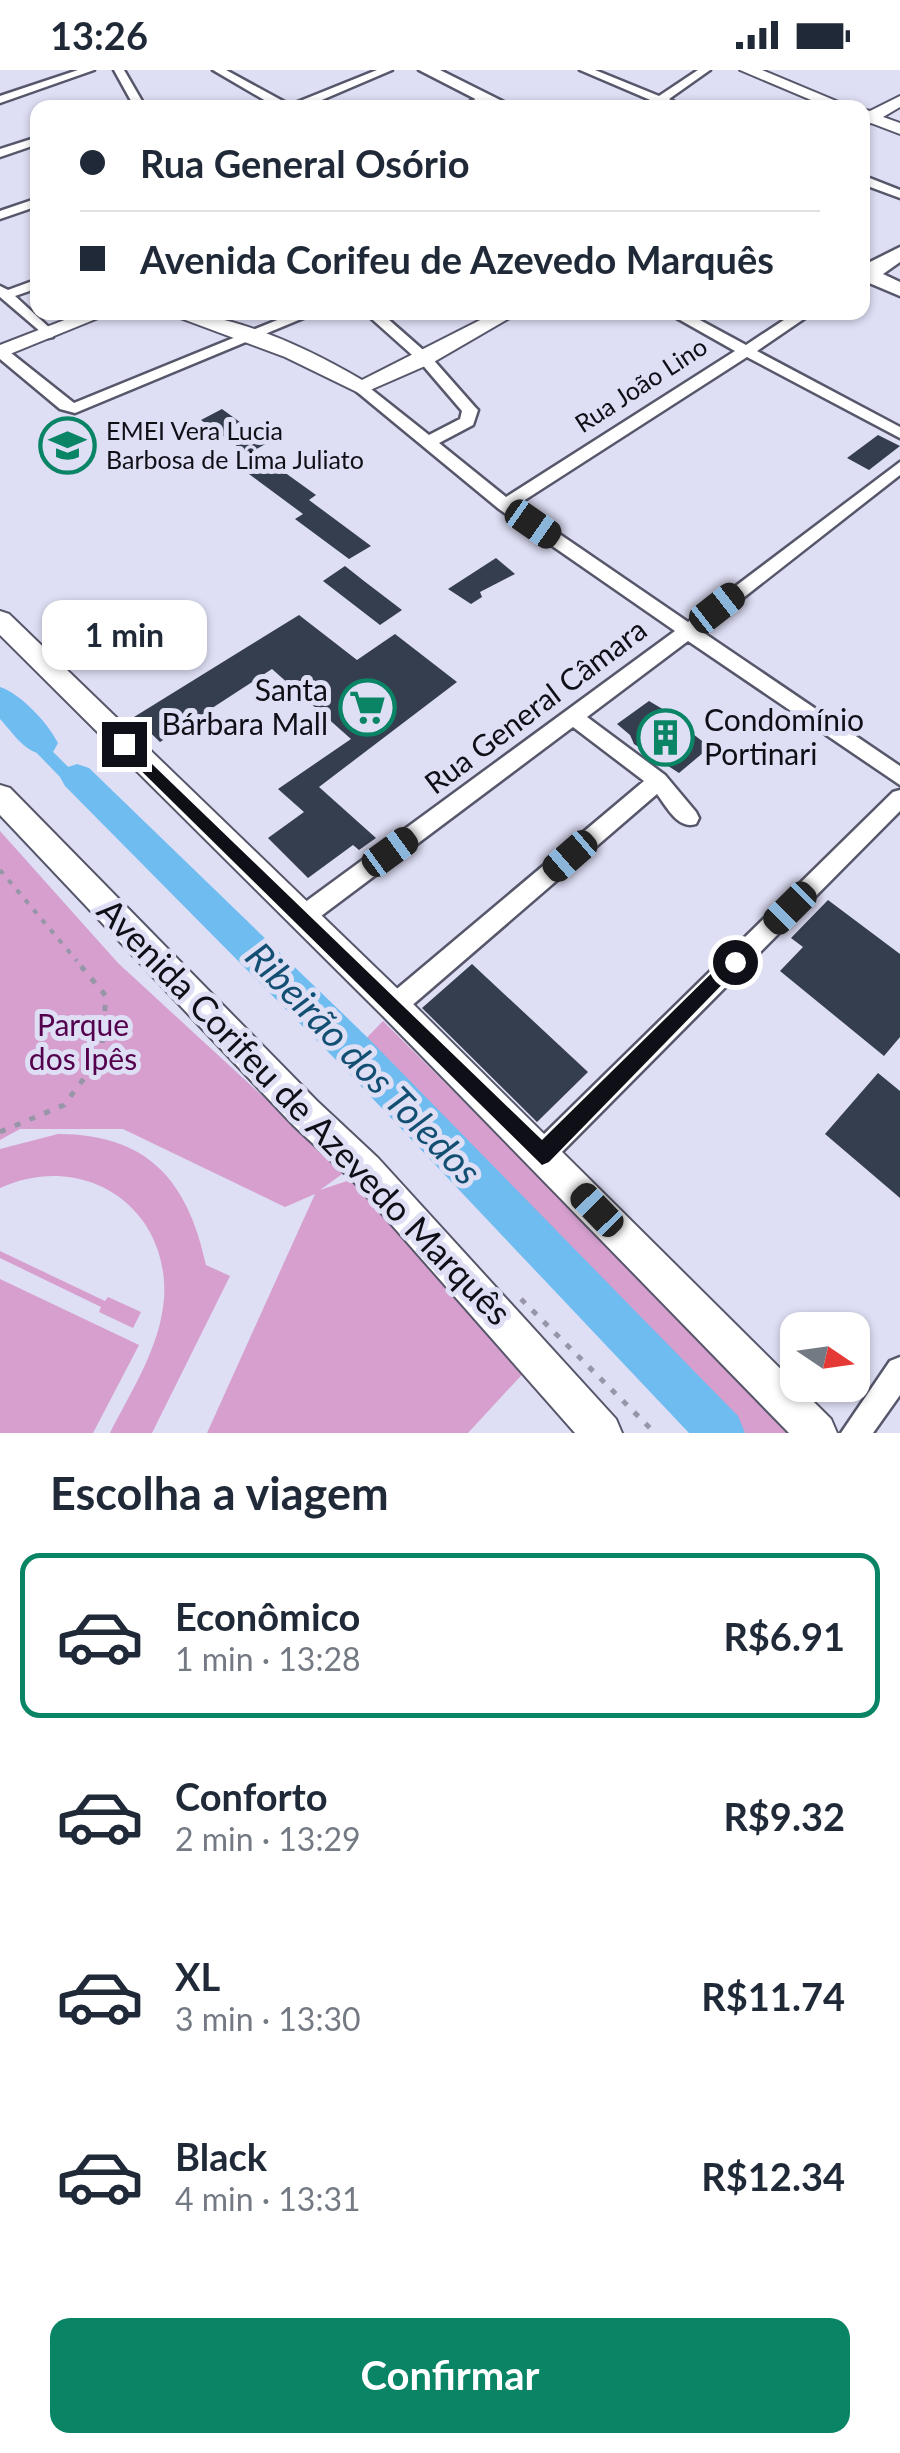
<!DOCTYPE html>
<html lang="pt">
<meta charset="utf-8">
<style>
:root{--surface:#fff;--page:#f2f2f3;--text:#1f2937;--muted:#747a83;--line:#e0e1e3;--accent:#098566}
body{margin:0;font-family:Lato,sans-serif;background:var(--page);color:var(--text);height:100vh;display:flex;flex-direction:column;font-size:38px;white-space:nowrap}
*{box-sizing:border-box;margin:0}
p{font-size:32px;color:var(--muted)}
.icon{flex:none;width:55px;height:55px;fill:none;stroke:currentColor;stroke-width:2;stroke-linecap:round;stroke-linejoin:round}
.map{position:relative;height:1363px;overflow:hidden}
.panel{display:flex;flex-direction:column;background:var(--surface);flex:1}
.panel>*{flex:none}
.hud{position:absolute;left:30px;top:30px;width:840px;height:220px;border-radius:20px;box-shadow:0 2px 8px #0004;display:grid;align-content:center;height:220px;padding:0 50px;background:var(--surface)}
.needle{width:65px;rotate:103deg}
.fabs{position:absolute;left:780px;top:1242px;display:grid;gap:20px}
.fabs a{display:grid;place-items:center;width:90px;height:90px;border-radius:20px;background:var(--surface);box-shadow:0 2px 8px #0004;font-size:50px}
.end{position:absolute;width:45px;height:45px;margin:-22px;border:12px solid #0f0f17;background:#fff;box-shadow:0 0 0 5px #fff}
.from{border-radius:50%}
.bubble{position:absolute;height:70px;border-radius:20px;background:var(--surface);box-shadow:0 2px 8px #0004;font-size:32px;font-weight:700;line-height:70px;text-align:center}
.car{position:absolute;width:30px;height:60px;margin:-30px -15px;border-radius:12px;box-shadow:0 0 8px 2px #0007;background:linear-gradient(#222 24%,#8ab4d8 0 40%,#222 0 76%,#8ab4d8 0 86%,#222 0)}
.hud b{display:flex;align-items:center;gap:35px;height:95px;font-size:38px}
.hud b+b{border-top:2px solid var(--line)}
.hud i{width:25px;height:25px;background:var(--text)}
ul{padding:0;list-style:none}
li{display:flex;align-items:center;gap:30px;height:165px;margin:0 20px 15px;padding:0 30px;border:5px solid transparent;border-radius:20px}
li div{flex:1}
li b{display:block;font-size:38px}
li em{font-style:normal;font-weight:700}
li.current{border-color:var(--accent)}
li>.icon{width:90px;height:90px;stroke-width:1.5}
h2{padding:0 50px;font-size:45px;line-height:120px}
.action{display:flex;gap:20px;margin-top:auto;padding:20px 50px}
.action a{flex:1;height:115px;border-radius:20px;background:var(--accent);color:#fff;font-size:40px;font-weight:700;line-height:115px;text-align:center}
.status{display:flex;justify-content:space-between;align-items:center;height:70px;padding:0 50px;background:var(--surface);direction:ltr}
.status svg{height:28px;fill:currentColor}
.map>svg:first-child{display:block}
</style>
<div class="status"><b>13:26</b><svg viewBox="0 0 49 12"><path d="M0 12V9h3v3zM5 12V6h3v6zM10 12V3h3v9zM15 12V0h3v12zM26 1h20v11H26zM47 4h2v5h-2z"/></svg></div>
<div class="map">
<svg width="900" height="1363" viewBox="0 0 900 1363">
<rect width="100%" height="100%" fill="#dedef5"/>
<path fill="#d69fcd" d="M0,761L118,893L345,1102L320,1120L362,1106L530,1296L468,1363H207L315,1124L285,1137L123,1059H20L0,1070Z
M383,951L796,1363H721L354,981Z
M58,1064C148,1064 188,1111 206,1195L230,1206L152,1363H110C131,1321 160,1278 164,1229C170,1136 83,1080 0,1118V1079Z
M0,1181L105,1231L108,1227L141,1242L133,1258L99,1242L101,1237L0,1188Z
M0,1209L139,1275L93,1363H0Z"/>
<path fill="#6ebcf0" d="M0,629L324,952L325,959L191,835L180,831L0,645Z"/>
<g fill="none" stroke-linecap="round" stroke-linejoin="round">
<path fill="#6ebcf0" fill-rule="evenodd" d="M0,617C21,624 48,653 58,673L53,682C29,690 16,666 0,649Z
M77,694L89,698L368,968L738,1346L745,1363H689L340,994L65,716L60,707L65,698Z"/>
</g>
<path fill="#353e4f" d="M222,339L248,358L269,372L248,384L201,350Z
M878,365L900,376L869,400L847,388Z
M266,389L316,425L309,430L371,476L349,489L295,449L303,444L245,401Z
M496,488L515,504L480,522L482,527L471,534L448,519Z
M345,496L364,511L402,540L380,555L323,511Z
M299,545L357,590L395,564L457,612L319,717L376,768L359,780L353,775L308,808L268,768L304,742L278,719L351,669L272,599L160,672L134,647Z
M649,631L688,654L689,661L710,677L679,703L634,674L630,665L617,654Z
M828,830L900,884V967L884,986L780,901L803,877L791,868Z
M472,894L588,1002L537,1052L422,938Z
M878,1003L900,1021V1128L825,1064Z"/>
<g fill="none" stroke-linecap="round" stroke-linejoin="round">
<defs>
<path id="street" d="M78,0H94L0,33V26Z
M114,0H124L146,38H135Z
M213,0H226L290,35L377,0H392L303,38H278Z
M580,0H595L659,26L698,0H710L669,29L685,38H669Z
M486,24L492,27L490,29L472,38H457Z
M38,67V74L0,87V79Z
M862,105L900,120V128L862,114Z
M38,128V136L0,149V141Z
M38,209V218L15,226L53,261V267L48,268L0,227V216L8,220Z
M297,242H318L75,343L60,339L0,289V278L6,279L74,333Z
M364,242H380L430,286L475,337L478,340L473,355L439,373L506,427L735,281L666,242H685L746,275L796,242H814L757,281L900,357V368L747,287L517,435L688,552L900,392V405L701,561L900,696V715L688,571L587,647L665,705L696,742L699,748L696,754C678,760 667,737 657,724L402,944L394,947L386,944L382,936L386,928L644,711L573,657L309,855L301,858L293,855L290,848L293,841L675,561L499,439L356,321V315H366L429,365L460,349L462,341L420,292Z
M900,720V741L551,1093L542,1097L533,1093L529,1084L533,1075L893,722Z
M900,1287V1325L873,1363H841L890,1291Z"/>
<path id="secondary" d="M740,0H762L853,38H830Z
M900,26V37L883,47L900,53V64L871,53L862,57V39L870,41Z
M85,242H113L0,288V275Z
M164,242C231,242 304,276 362,310L496,242H520L432,293L361,324L285,287Z
M0,541L9,544L405,926L831,1349L837,1363H789L383,946L0,565Z
M0,715L10,718L317,1031L378,1088L616,1349L622,1363H575L354,1112L293,1055L0,745Z"/>
<path id="primary" d="M419,0H440L516,38H493Z
M900,177V192L883,204L900,212V226L862,210V196Z"/>
</defs>
<use href="#street" stroke="#57576b" stroke-width="5"/>
<use href="#secondary" stroke="#57576b" stroke-width="4"/>
<use href="#primary" stroke="#57576b" stroke-width="5"/>
<path stroke="#9696a8" stroke-width="4" stroke-dasharray="5 8" stroke-linecap="butt" d="M0,800L77,891"/>
<path stroke="#9696a8" stroke-width="5" stroke-dasharray="6 10" stroke-linecap="butt" d="M0,1062L64,1035L101,986L106,926L75,889
M521,1229L655,1363"/>
<use href="#street" fill="#fff" fill-rule="evenodd"/>
<use href="#secondary" fill="#fff" fill-rule="evenodd"/>
<use href="#primary" fill="#fff" fill-rule="evenodd"/>
</g>
<path fill="#0f0f17" d="M124,667L542,1070L728,887H741L744,892L549,1092L542,1095L118,678V669Z"/>
<defs>
<symbol id="school-ring" viewBox="-11 -11 22 22"><circle r="9.5" fill="#dedef5" stroke="#098566" stroke-width="1.5"/><path d="M0-5L7-2L0 1L-7-2ZM-4 1L0 2.5L4 1V4Q0 6-4 4Z" fill="#098566"/></symbol>
<symbol id="supermarket-ring" viewBox="-11 -11 22 22"><circle r="9.5" fill="#dedef5" stroke="#098566" stroke-width="1.5"/><path d="M-6-5.5h2.5l.6 2H6L4.5 2H-2.5L-4.4-4H-6ZM-1.5 3.2a1.3 1.3 0 1 0 .1 0ZM3 3.2a1.3 1.3 0 1 0 .1 0Z" fill="#098566"/></symbol>
<symbol id="building-ring" viewBox="-11 -11 22 22"><circle r="9.5" fill="#dedef5" stroke="#098566" stroke-width="1.5"/><path d="M-4-6H4V6H1V3H-1V6H-4ZM-2.5-4.3h1.7v1.8h-1.7ZM.8-4.3h1.7v1.8H.8ZM-2.5-1h1.7V.8h-1.7ZM.8-1h1.7V.8H.8Z" fill="#098566"/></symbol>
</defs>
<g fill-rule="evenodd">
<use href="#school-ring" x="36" y="344" width="63" height="63"/>
<use href="#supermarket-ring" x="336" y="606" width="63" height="63"/>
<use href="#building-ring" x="634" y="636" width="63" height="63"/>
</g>
<g text-anchor="middle" stroke-width="10" stroke-linejoin="round" paint-order="stroke">
<g font-size="25" fill="#0f0f17" stroke="#dedef5">
<text transform="translate(641 315) rotate(-33)" y="9">Rua João Lino</text>
</g>
<g font-size="25" fill="#0f0f17" stroke="#dedef5" text-anchor="start">
<text x="106" y="370">EMEI Vera Lucia<tspan x="106" dy="29">Barbosa de Lima Juliato</tspan></text>
</g>
<g font-size="30" fill="#0f0f17" stroke="#dedef5" text-anchor="end">
<text x="328" y="631">Santa<tspan x="328" dy="34">Bárbara Mall</tspan></text>
<text x="704" y="661" text-anchor="start">Condomínio<tspan x="704" dy="34">Portinari</tspan></text>
</g>
<g font-size="30" fill="#0f0f17" stroke="#dedef5">
<text transform="translate(536 637) rotate(-37)" y="10">Rua General Câmara</text>
</g>
<g font-size="30" fill="#54014d" stroke="#dedef5">
<text x="83" y="966">Parque<tspan x="83" dy="34">dos Ipês</tspan></text>
</g>
<g font-size="35" fill="#0f0f17" stroke="#dedef5">
<text transform="translate(304 1042) rotate(46)" y="12">Avenida Corifeu de Azevedo Marquês</text>
</g>
<g font-size="38" font-style="italic" fill="#134f72" stroke="#dedef5">
<text transform="translate(363 994) rotate(46)" y="13">Ribeirão dos Toledos</text>
</g>
</g>
</svg>
<div class="fabs">
<a><svg class="needle" viewBox="-14 -14 28 28"><path d="M0-13l5 13h-10z" fill="#e53935"/><path d="M0 13l5-13h-10z" fill="#747a83"/></svg></a>
</div>
<i class="end from" style="left:735px;top:892px"></i>
<i class="end" style="left:124px;top:674px"></i>
<div class="bubble" style="left:42px;top:530px;width:165px">1 min</div>
<i class="car" style="left:533px;top:454px;rotate:125deg"></i>
<i class="car" style="left:717px;top:538px;rotate:52deg"></i>
<i class="car" style="left:390px;top:782px;rotate:54deg"></i>
<i class="car" style="left:570px;top:786px;rotate:229deg"></i>
<i class="car" style="left:790px;top:838px;rotate:225deg"></i>
<i class="car" style="left:597px;top:1140px;rotate:316deg"></i>
<div class="hud">
<b><i class="from"></i>Rua General Osório</b>
<b><i></i>Avenida Corifeu de Azevedo Marquês</b>
</div>
</div>
<section class="panel">
<h2>Escolha a viagem</h2>
<ul>
<li class="current"><svg class="icon" aria-label="car" viewBox="0 0 24 24"><path d="M5 17H2v-5l4-1 3-4h7l3 4 3 1v5h-3M9 17h6M6 11h13"/><circle cx="7" cy="17" r="2"/><circle cx="17" cy="17" r="2"/></svg><div><b>Econômico</b><p>1 min · 13:28</p></div><em>R$6.91</em></li>
<li><svg class="icon" aria-label="car" viewBox="0 0 24 24"><path d="M5 17H2v-5l4-1 3-4h7l3 4 3 1v5h-3M9 17h6M6 11h13"/><circle cx="7" cy="17" r="2"/><circle cx="17" cy="17" r="2"/></svg><div><b>Conforto</b><p>2 min · 13:29</p></div><em>R$9.32</em></li>
<li><svg class="icon" aria-label="car" viewBox="0 0 24 24"><path d="M5 17H2v-5l4-1 3-4h7l3 4 3 1v5h-3M9 17h6M6 11h13"/><circle cx="7" cy="17" r="2"/><circle cx="17" cy="17" r="2"/></svg><div><b>XL</b><p>3 min · 13:30</p></div><em>R$11.74</em></li>
<li><svg class="icon" aria-label="car" viewBox="0 0 24 24"><path d="M5 17H2v-5l4-1 3-4h7l3 4 3 1v5h-3M9 17h6M6 11h13"/><circle cx="7" cy="17" r="2"/><circle cx="17" cy="17" r="2"/></svg><div><b>Black</b><p>4 min · 13:31</p></div><em>R$12.34</em></li>
</ul>
<div class="action"><a>Confirmar</a></div>
</section>
